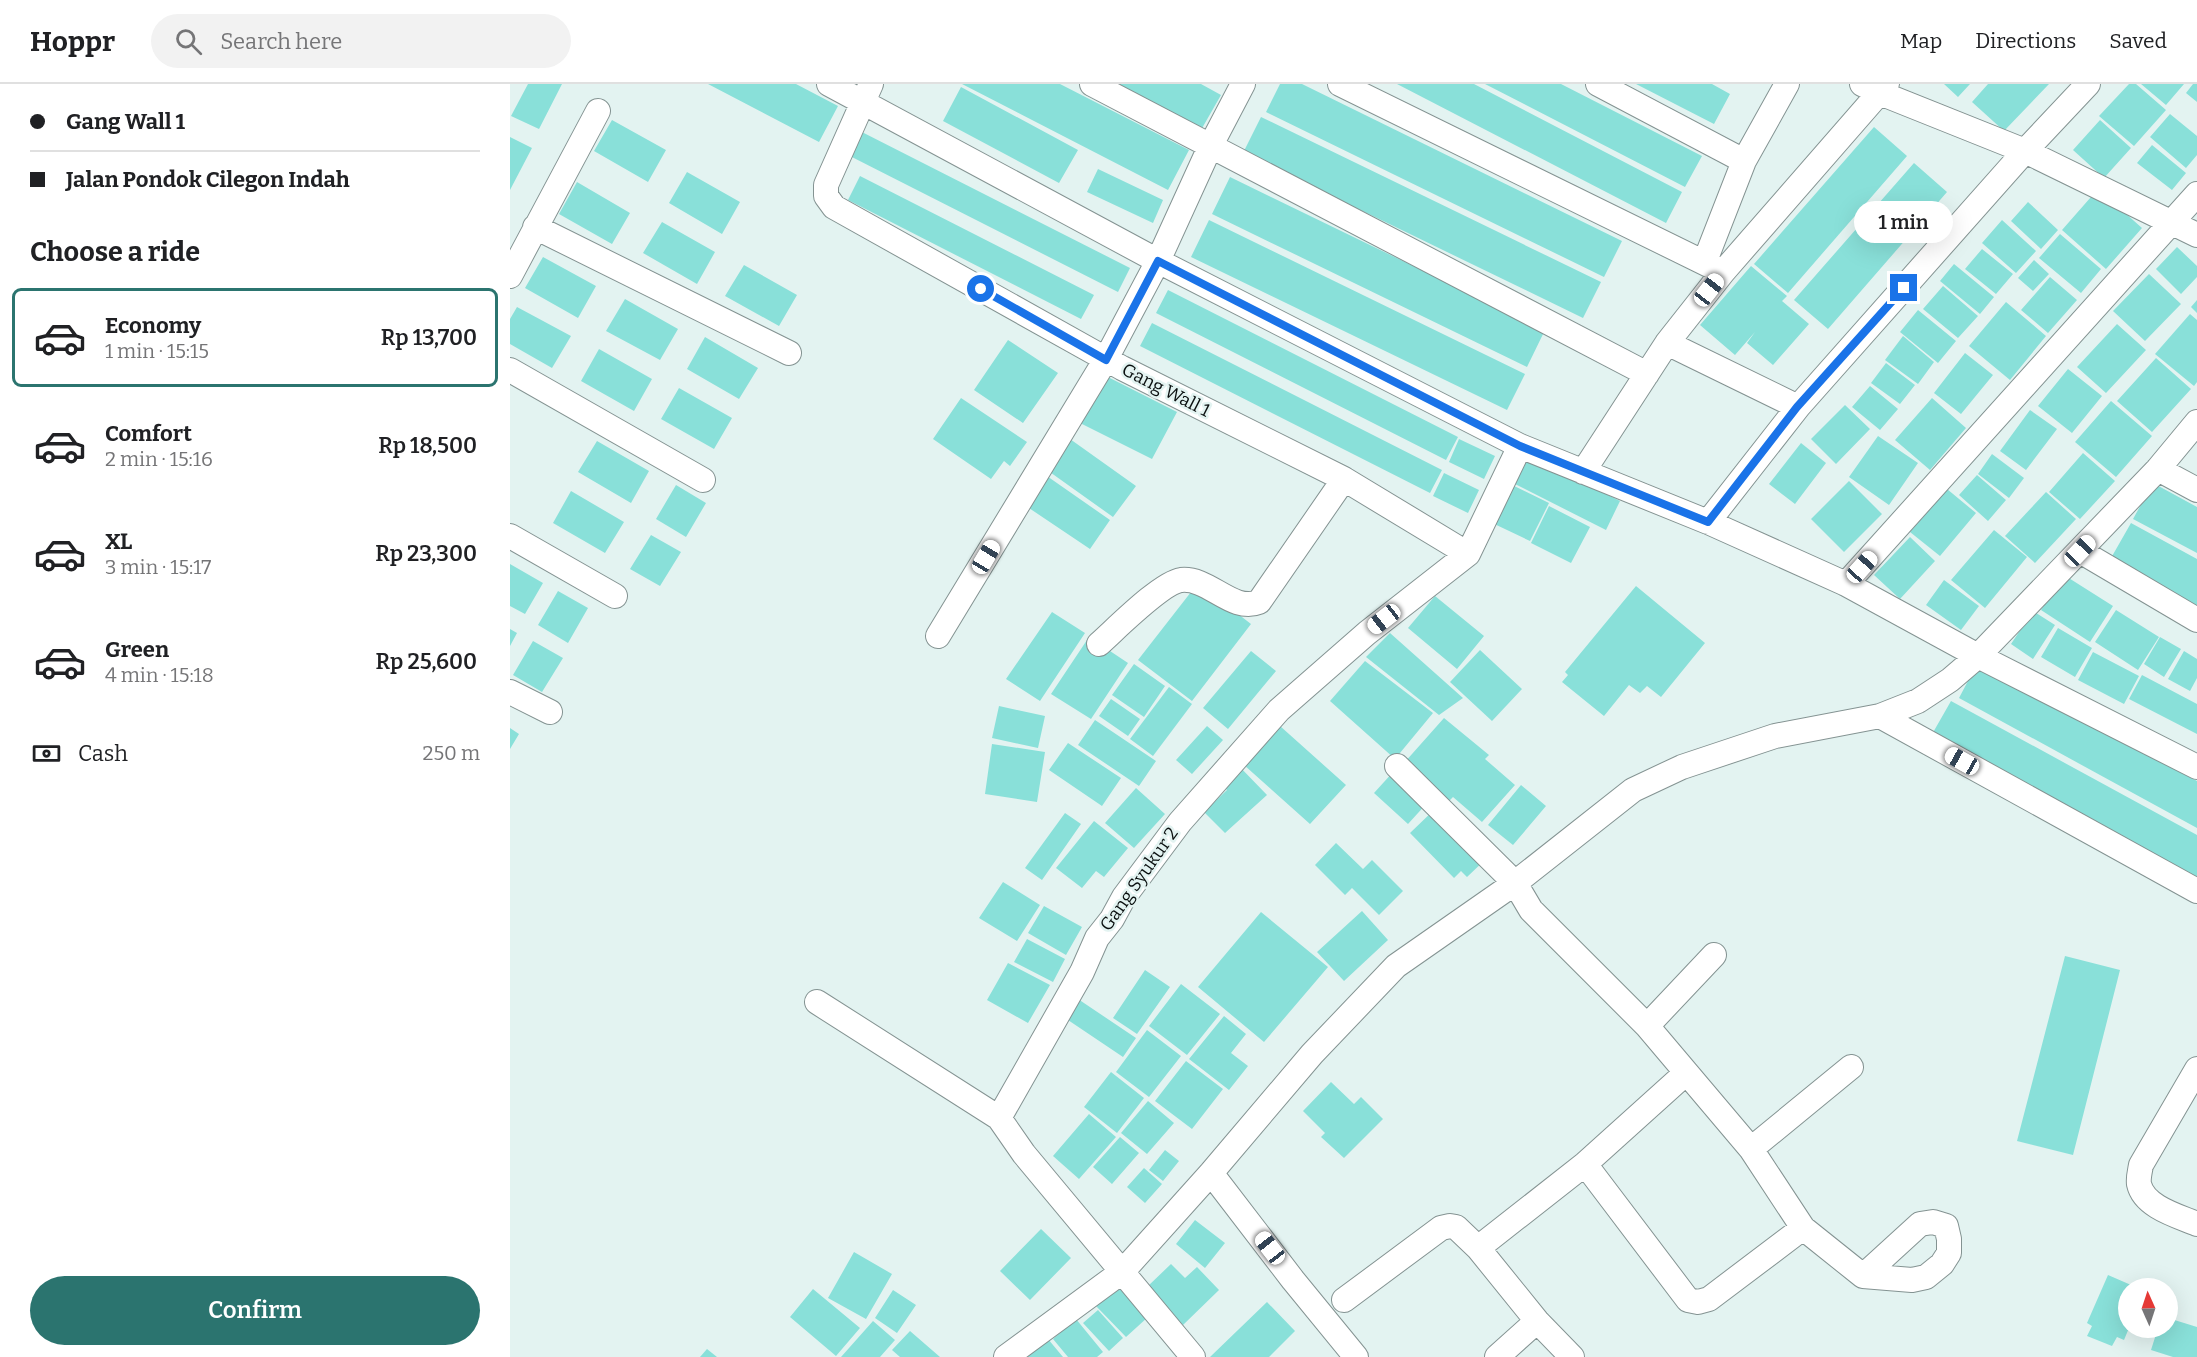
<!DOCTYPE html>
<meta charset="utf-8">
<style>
:root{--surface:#fff;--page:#f2f2f2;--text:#202124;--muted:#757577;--line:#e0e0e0;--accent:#2b746f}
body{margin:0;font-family:Bitter,serif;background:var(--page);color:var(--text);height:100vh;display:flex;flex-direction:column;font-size:22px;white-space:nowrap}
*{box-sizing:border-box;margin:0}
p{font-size:20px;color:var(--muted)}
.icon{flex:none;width:33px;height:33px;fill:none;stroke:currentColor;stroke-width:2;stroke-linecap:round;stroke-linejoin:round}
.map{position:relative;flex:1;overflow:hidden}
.panel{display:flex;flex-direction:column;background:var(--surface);width:510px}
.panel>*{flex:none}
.guide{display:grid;align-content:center;height:132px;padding:0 30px;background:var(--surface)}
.needle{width:39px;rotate:357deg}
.tools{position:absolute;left:1608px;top:1194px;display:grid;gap:12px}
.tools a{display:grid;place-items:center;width:60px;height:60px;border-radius:50%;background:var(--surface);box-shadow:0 6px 24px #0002;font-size:30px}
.end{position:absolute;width:27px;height:27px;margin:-14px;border:8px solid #1a73e8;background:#fff;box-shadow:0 0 0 3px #fff}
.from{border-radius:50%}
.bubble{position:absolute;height:42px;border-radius:21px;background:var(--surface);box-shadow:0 6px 24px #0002;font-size:20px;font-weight:600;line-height:42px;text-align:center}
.car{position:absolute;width:18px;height:36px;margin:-18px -9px;border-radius:8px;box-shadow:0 0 4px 2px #0007;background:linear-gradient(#fff 24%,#345 0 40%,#fff 0 76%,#345 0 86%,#fff 0)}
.guide b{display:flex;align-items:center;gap:21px;height:57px;font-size:22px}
.guide b+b{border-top:2px solid var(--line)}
.guide i{width:15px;height:15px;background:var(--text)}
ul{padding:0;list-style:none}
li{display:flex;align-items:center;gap:18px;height:99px;margin:0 12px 9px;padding:0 18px;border:3px solid transparent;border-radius:9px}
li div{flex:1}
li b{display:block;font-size:22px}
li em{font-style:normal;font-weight:600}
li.selected{border-color:var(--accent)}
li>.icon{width:54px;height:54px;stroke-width:1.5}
h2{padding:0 30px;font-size:27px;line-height:72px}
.pay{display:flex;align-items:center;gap:15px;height:66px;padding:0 30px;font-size:22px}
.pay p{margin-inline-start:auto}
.cta{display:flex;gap:12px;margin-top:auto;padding:12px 30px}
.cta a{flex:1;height:69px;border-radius:36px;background:var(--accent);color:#fff;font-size:24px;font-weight:600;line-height:69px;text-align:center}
header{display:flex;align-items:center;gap:36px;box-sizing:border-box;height:84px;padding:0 30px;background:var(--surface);border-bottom:2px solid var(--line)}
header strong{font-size:28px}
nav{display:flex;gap:33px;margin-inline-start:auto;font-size:21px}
.search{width:420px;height:54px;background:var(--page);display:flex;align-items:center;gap:15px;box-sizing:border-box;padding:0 21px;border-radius:33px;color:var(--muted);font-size:22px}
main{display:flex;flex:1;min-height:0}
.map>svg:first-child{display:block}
</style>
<header>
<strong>Hoppr</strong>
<div class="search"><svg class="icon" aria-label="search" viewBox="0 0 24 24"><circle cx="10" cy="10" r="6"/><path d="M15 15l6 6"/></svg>Search here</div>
<nav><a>Map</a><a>Directions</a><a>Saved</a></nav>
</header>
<main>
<section class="panel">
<div class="guide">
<b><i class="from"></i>Gang Wall 1</b>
<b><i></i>Jalan Pondok Cilegon Indah</b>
</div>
<h2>Choose a ride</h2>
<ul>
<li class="selected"><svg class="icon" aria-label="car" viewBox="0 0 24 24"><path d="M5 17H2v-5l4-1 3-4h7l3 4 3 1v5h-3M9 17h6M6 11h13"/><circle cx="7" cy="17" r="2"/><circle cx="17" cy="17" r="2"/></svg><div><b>Economy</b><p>1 min · 15:15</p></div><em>Rp 13,700</em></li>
<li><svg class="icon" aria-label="car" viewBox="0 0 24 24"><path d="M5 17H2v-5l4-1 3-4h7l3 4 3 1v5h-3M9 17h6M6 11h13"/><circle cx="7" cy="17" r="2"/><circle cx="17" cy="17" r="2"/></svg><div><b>Comfort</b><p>2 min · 15:16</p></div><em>Rp 18,500</em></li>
<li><svg class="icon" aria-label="car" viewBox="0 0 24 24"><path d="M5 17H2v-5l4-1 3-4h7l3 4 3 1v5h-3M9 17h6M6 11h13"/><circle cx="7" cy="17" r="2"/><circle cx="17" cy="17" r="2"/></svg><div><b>XL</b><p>3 min · 15:17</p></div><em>Rp 23,300</em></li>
<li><svg class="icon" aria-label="car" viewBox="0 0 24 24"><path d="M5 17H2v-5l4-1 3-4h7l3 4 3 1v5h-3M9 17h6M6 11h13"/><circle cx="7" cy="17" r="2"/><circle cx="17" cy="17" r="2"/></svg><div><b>Green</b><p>4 min · 15:18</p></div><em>Rp 25,600</em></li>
</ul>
<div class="pay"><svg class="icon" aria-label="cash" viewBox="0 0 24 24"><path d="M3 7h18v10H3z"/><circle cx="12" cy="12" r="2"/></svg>Cash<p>250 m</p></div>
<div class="cta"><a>Confirm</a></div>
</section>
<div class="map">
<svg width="1687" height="1273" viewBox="0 0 1687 1273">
<rect width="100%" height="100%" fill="#e3f3f1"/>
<path fill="#89e0d9" d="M18,0H52L29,45L1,32Z
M198,0H286L328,22L309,58Z
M452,0H550L679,66L658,106Z
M606,0H691L711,11L691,46Z
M770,0H792L1112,157L1094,193L756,28Z
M887,0H964L1172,108L1156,139Z
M975,0H1051L1192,72L1175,103Z
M1126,0H1202L1220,10L1204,40Z
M1434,0H1460L1448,13Z
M1478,0H1539L1494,47L1462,18Z
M1619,0H1626L1656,26L1624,62L1589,32Z
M1631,0H1674L1656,21Z
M1683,0H1687V18L1676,9Z
M451,3L568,66L549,99L433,37Z
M1660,30L1687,52V71L1676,84L1640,53Z
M751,33L1091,198L1073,234L733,69Z
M102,36L156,66L138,98L84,67Z
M1590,36L1621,64L1594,94L1563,66Z
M1364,43L1397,72L1278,209L1244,180Z
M344,44L620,184L608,208L332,68Z
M0,53L22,64L0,106Z
M1642,61L1676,89L1662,106L1627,79Z
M1404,79L1437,108L1318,245L1284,216Z
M588,85L653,116L643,139L577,108Z
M177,88L230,118L212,150L159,119Z
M350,92L584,211L571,235L338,116Z
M720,93L1035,246L1017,283L702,130Z
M67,98L120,129L102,160L49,130Z
M1588,105L1632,144L1596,185L1552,146Z
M1518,118L1548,146L1531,165L1501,137Z
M699,136L1015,290L997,326L681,173Z
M1492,136L1526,167L1506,189L1472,159Z
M152,138L205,168L187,200L133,169Z
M1550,150L1591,185L1571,209L1529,174Z
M1667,163L1687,182V193L1671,210L1646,185Z
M1472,165L1503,190L1486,210L1455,185Z
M33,173L86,202L68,234L15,204Z
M1524,176L1539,190L1523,207L1508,194Z
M1444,180L1484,213L1470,230L1430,197Z
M234,181L287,211L269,242L215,212Z
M1241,182L1277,212L1272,217L1299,240L1263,281L1237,259L1245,248L1225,271L1190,241Z
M1639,190L1671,220L1635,257L1603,227Z
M1540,193L1567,216L1538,249L1511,226Z
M1433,202L1468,232L1448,254L1413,225Z
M658,206L948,353L936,376L646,229Z
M115,215L168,245L150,276L96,247Z
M1687,216V229L1681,223Z
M1496,218L1536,252L1500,296L1459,262Z
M7,223L61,252L42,284L0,260V235Z
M1408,226L1446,257L1428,279L1390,248Z
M1680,230L1687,236V298L1684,302L1645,270Z
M642,239L932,386L920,409L630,262Z
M1607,240L1636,266L1596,309L1567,283Z
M1393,252L1424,278L1408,300L1375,276Z
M195,253L248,284L229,315L177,285Z
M498,256L548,289L513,339L464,306Z
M89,265L142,295L124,327L71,297Z
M1455,269L1483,291L1451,330L1424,309Z
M1646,274L1681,305L1642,348L1607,317Z
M1376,279L1405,301L1390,320L1361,299Z
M1558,285L1592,312L1562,349L1528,322Z
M590,289L667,328L642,375L566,337Z
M1360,302L1388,325L1370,346L1342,323Z
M169,304L222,334L204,365L151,335Z
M451,314L517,358L500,382L494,377L481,395L423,355Z
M1422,314L1456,344L1420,386L1385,356Z
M1601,317L1642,352L1606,393L1565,358Z
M1335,321L1360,345L1326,380L1301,355Z
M1520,326L1547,345L1516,386L1490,367Z
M1368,352L1408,379L1379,421L1339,393Z
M560,355L626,402L603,433L537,386Z
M949,355L985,372L974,395L939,378Z
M87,357L139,387L121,419L68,388Z
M1291,359L1316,379L1285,420L1259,400Z
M1011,368L1110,417L1096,446L997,396Z
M1573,369L1605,397L1570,435L1539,408Z
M1482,370L1514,394L1499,414L1468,390Z
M934,389L969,406L958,429L923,412Z
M534,390L600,436L580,465L513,420Z
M1467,391L1496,416L1478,437L1449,411Z
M1339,397L1372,430L1334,468L1301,435Z
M996,398L1039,419L1020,457L978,437Z
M1643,399L1687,423V469L1623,435Z
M166,401L196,419L176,453L146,435Z
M1437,405L1466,429L1430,472L1400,448Z
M61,407L114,438L95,469L43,439Z
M1536,408L1566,435L1525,479L1495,452Z
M1039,422L1080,443L1061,479L1021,459Z
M1621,439L1687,475V522L1601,474Z
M1484,446L1517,473L1475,524L1441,496Z
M141,451L171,468L150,502L120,485Z
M1400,453L1425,477L1390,515L1364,491Z
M0,480L33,499L15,530L0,522Z
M1554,491L1603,522L1580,558L1531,526Z
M1434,496L1469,522L1451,546L1416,521Z
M688,499L741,540L682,617L628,576Z
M1126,502L1195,559L1151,613L1137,602L1130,609L1119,601L1094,632L1052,598L1058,591L1055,588Z
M48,507L78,524L58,559L28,541Z
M925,512L974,552L947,585L898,544Z
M1606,526L1649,553L1628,586L1585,558Z
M1523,527L1545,541L1523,575L1501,560Z
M542,528L575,549L530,617L496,595Z
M1548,544L1582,564L1565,593L1531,573Z
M0,545L7,549L0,562Z
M880,549L953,614L929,631L856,573Z
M579,553L618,579L581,635L541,610Z
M1650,553L1671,565L1654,593L1634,580Z
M23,557L53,574L32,608L3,591Z
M970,566L1012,605L982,637L940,598Z
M741,567L766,587L718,645L693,624Z
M1674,567L1687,575V594L1680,607L1658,595Z
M1583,568L1629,592L1614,620L1568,596Z
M855,577L923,629L885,675L820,617Z
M1468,578L1687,697V744L1449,614Z
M624,580L655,602L634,633L602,611Z
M1632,591L1687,620V650L1619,615Z
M659,603L682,620L643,672L620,655Z
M601,615L630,635L618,652L589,632Z
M1441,617L1687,751V797L1421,652Z
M489,622L535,632L528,664L482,654Z
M934,634L979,671L975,675L1005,701L972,738L943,713L938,718L894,679Z
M585,636L646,677L629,702L568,661Z
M697,642L713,656L682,690L666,676Z
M770,642L836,701L800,740L734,681Z
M0,644L9,650L0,665Z
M558,659L611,694L592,722L539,686Z
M482,660L535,668L527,718L475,710Z
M727,680L757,711L715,749L694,728L717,706L709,698Z
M884,687L918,718L898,740L864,709Z
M1011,701L1036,722L1003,761L978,741Z
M626,704L655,730L624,764L595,739Z
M926,724L976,775L957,793L951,787L944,794L900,749Z
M555,729L571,740L532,796L515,784Z
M584,737L618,764L594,793L586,787L572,804L546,784Z
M826,759L853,785L862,776L893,807L869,831L842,804L835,811L805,781Z
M493,798L530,821L507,857L469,834Z
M534,822L572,843L556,871L518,849Z
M852,827L878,856L834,897L807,868Z
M751,828L818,883L754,958L688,903Z
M517,855L555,875L543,898L504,878Z
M1555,872L1610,886L1563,1071L1507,1057Z
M498,879L540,901L518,939L477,916Z
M635,886L660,903L627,950L603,934Z
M671,900L710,930L677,971L639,942Z
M568,915L626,954L613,973L555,934Z
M714,932L736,950L721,969L738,982L719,1006L679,975Z
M637,946L671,972L639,1013L606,988Z
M676,977L713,1005L682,1045L645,1017Z
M601,988L634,1014L607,1049L574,1023Z
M821,998L844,1020L851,1013L873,1035L834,1074L811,1053L815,1049L793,1027Z
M638,1017L664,1039L637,1070L611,1049Z
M579,1030L606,1053L569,1095L543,1072Z
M610,1053L629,1069L602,1100L583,1083Z
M655,1066L669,1077L653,1097L639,1086Z
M634,1084L652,1100L635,1119L617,1103Z
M685,1136L715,1159L695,1184L666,1160Z
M531,1145L561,1174L520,1216L490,1187Z
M344,1168L382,1190L356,1235L318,1214Z
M661,1180L675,1194L687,1183L709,1206L673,1241L637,1203Z
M1598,1191L1628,1204H1618L1619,1244L1614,1256L1607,1253L1602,1262L1577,1252L1582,1242L1577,1239Z
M608,1201L638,1233L616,1253L586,1222Z
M303,1205L350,1244L326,1272L280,1233Z
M383,1206L406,1221L387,1249L365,1234Z
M757,1218L785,1247L759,1273H700Z
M588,1226L613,1254L599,1267L573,1239Z
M1658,1234L1687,1243V1273H1663L1641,1266L1648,1244H1658Z
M566,1235L593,1268L587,1273H558L543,1255Z
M363,1237L385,1256L370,1273H331Z
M400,1247L430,1273H390L382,1266Z
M538,1255L553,1273H516Z
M197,1265L207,1273H190Z"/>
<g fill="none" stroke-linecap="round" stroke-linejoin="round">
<defs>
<path id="street" d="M319,0L648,177L1010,362L1198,438L1336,500L1468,572L1687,683
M361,0L316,101V112L324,123L612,284L834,395L958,470
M582,0L1137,290
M830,0L1213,188
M1088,0L1234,77
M1352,0L1370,9L1515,67L1687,151
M25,143L279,269
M1195,177L1234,77L1277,0
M0,192L88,27
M1157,259L1288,323
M0,286L193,396
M1648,385L1687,406
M1073,388L1157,259L1213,188L1377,0
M1198,438L1288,323L1515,67L1578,0
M0,452L105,512
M1570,467L1687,536
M1336,500L1687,110
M428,552L596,275L648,177L700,63L733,0
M589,560C606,545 651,499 671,496C699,493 722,529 749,518L834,395
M0,608L40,628
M1370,632L1687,807
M887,682L1005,799L1021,826L1137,942L1241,1065L1293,1144L1353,1192L1402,1196L1416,1193L1432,1180L1439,1169V1155L1436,1142L1423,1138L1410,1140L1353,1192
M307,918L489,1034
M1137,942L1204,871
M1687,985L1631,1081C1630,1087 1628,1094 1629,1100C1634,1123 1668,1132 1687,1140
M1241,1065L1341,983
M1075,1080L1178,1216L1188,1218L1199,1215L1293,1144
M701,1089L783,1196L846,1273
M968,1164L1075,1080L1176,989
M834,1216L931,1144L940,1142L946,1143L968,1164L1027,1237L1062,1273
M496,1273L613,1187L701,1089L802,970L886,882L1005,799L1123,706L1172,683L1265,652L1370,632L1408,617L1440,596L1468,572L1648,385L1687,338
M683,1273L514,1070L489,1034L572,888L587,854L602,835L614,813L670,738L769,626L857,549L958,470L1010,362
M987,1273L1027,1237"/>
</defs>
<use href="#street" stroke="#849392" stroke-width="26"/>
<use href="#street" stroke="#fff" stroke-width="24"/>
</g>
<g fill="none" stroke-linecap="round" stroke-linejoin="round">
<path stroke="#1a73e8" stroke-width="8" d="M471,205L596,276L648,177L1010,362L1198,438L1287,323L1394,204"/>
</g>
<g text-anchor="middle" stroke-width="5" stroke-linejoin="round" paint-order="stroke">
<g font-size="18" fill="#090e0e" stroke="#e3f3f1">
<text transform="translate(656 306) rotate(27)" y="6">Gang Wall 1</text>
<text transform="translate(629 795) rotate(-55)" y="6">Gang Syukur 2</text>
</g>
</g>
</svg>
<div class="tools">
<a><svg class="needle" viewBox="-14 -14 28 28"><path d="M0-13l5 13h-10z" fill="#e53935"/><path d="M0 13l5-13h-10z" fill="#757577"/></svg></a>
</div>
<i class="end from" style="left:471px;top:205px"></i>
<i class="end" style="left:1394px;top:204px"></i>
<div class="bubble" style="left:1344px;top:117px;width:99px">1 min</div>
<i class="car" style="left:1199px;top:206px;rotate:38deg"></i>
<i class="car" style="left:1570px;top:467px;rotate:44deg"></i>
<i class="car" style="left:476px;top:473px;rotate:31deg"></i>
<i class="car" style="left:1352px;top:483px;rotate:42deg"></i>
<i class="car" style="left:874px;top:535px;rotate:232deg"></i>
<i class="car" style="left:1452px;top:677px;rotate:299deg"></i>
<i class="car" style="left:760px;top:1164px;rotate:322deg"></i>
</div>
</main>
